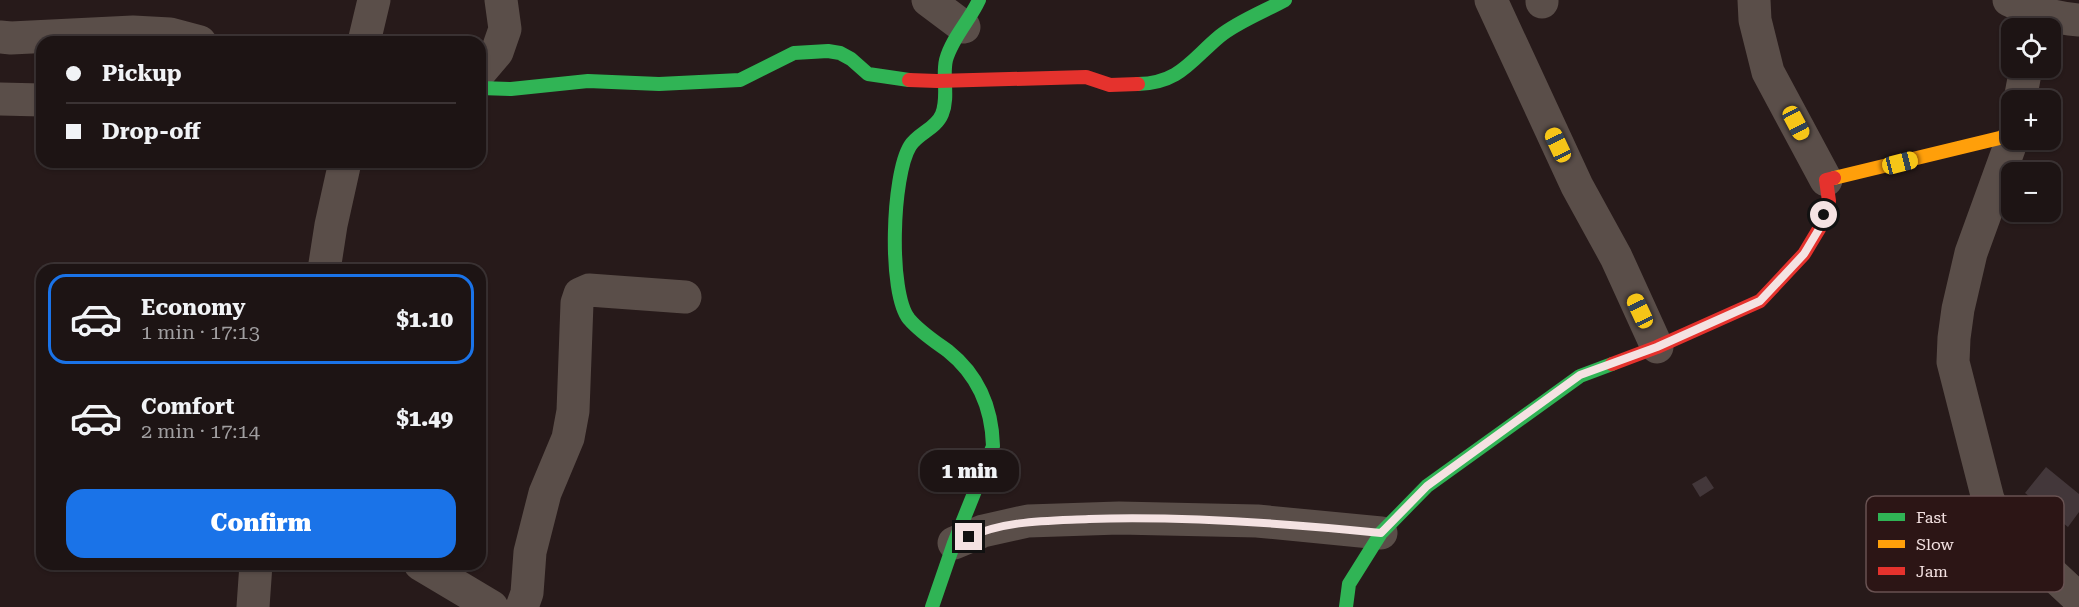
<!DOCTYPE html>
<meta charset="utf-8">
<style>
:root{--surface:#1d1414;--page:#2a2122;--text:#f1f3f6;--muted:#a09ea0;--line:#3b3334;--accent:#1a73e8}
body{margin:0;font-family:"Roboto Serif",serif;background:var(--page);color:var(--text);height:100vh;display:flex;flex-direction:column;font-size:22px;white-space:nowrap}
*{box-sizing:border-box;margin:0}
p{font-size:20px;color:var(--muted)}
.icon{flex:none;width:33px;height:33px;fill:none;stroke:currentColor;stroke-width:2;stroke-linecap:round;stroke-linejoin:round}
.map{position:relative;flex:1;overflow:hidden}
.details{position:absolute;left:36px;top:264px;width:450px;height:306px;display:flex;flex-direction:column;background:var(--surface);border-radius:18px;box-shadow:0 2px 4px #0004,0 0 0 2px var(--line)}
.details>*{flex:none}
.guide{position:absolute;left:36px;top:36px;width:450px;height:132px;border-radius:18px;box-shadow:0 2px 4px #0004,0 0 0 2px var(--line);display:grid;align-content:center;height:132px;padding:0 30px;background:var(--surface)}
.controls{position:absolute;left:2001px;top:18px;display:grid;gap:12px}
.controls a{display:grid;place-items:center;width:60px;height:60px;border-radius:12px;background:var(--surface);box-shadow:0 2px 4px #0004,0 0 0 2px var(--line);font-size:30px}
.end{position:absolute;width:27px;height:27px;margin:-14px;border:8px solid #f4e2e2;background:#111;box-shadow:0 0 0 3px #111}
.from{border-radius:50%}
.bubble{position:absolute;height:42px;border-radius:18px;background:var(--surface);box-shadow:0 2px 4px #0004,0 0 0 2px var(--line);font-size:20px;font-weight:800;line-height:42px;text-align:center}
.car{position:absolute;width:18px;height:36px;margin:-18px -9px;border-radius:8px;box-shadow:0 0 4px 2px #0007;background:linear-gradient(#f5c518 24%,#345 0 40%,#f5c518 0 76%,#345 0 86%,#f5c518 0)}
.guide b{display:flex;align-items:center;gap:21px;height:57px;font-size:22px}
.guide b+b{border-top:2px solid var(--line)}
.guide i{width:15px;height:15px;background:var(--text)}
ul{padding:10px 0 0;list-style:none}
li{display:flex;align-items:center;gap:18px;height:90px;margin:0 12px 9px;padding:0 18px;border:3px solid transparent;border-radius:18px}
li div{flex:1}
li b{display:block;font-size:22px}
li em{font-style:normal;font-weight:800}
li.current{border-color:var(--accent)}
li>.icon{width:54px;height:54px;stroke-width:1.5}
.primary-button{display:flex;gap:12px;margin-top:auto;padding:12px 30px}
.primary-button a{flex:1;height:69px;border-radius:18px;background:var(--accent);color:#fff;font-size:24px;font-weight:800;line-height:69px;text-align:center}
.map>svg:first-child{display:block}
</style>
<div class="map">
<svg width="2079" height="607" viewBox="0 0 2079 607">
<rect width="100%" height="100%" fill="#271a1a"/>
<path fill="#43373a" d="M2046,467L2079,494V512L2068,527L2025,493Z
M1706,476L1714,488L1700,497L1692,484Z"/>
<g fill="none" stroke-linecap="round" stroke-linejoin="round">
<path stroke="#5a4e49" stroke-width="33" d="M928,0L964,27
M1491,0L1577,186L1616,257L1657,347
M1542,0V2
M1754,0L1755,20L1768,72L1826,180
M2009,0C2033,11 2053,18 2079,20
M0,37L11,38L133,32L170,34L200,42
M364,42L374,0
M480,72L497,52L505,29L501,0
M0,99L42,100
M2020,100L2026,68
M2012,140L1971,253L1958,309L1954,338L1953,362L1988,499L1996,517L2019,543L2079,599
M324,270L331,225L345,162
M954,543L983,531L1028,521L1119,518L1257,521L1381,533
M420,564L492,607
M253,607L256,564
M522,607L527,593L530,552L545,493L568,438L573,411L577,303L580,294L589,290L685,297"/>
<path stroke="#30b455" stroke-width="14" d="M1138,84C1180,83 1191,60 1220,36C1237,22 1265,11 1285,0
M480,88L511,89L588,81L659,84L740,80L794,53L828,51L840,53L851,59L868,74L909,80
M932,607L954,543L993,446C992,408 978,375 948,351C934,341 920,332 909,319C888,293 892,175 910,146C918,133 936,129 942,114C949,97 942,77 946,60C952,38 970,20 979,0
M1346,607L1349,584L1381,533L1427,486L1580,376L1612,364"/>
<path stroke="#ff9f0a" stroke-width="14" d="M1834,178L2012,135"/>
<path stroke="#e5322d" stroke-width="14" d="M909,80L937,81L1086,77L1110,85L1138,84
M1612,364L1657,347L1760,301L1804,254L1819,229L1829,201L1826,180L1834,178"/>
</g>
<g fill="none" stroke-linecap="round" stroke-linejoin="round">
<path stroke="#f4e2e2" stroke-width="8" d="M969,537C1007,520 1048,521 1089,519C1187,516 1284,523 1381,533L1427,486L1580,375L1657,347L1760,301L1804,254L1819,229L1824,215"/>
</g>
<rect x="1866" y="496" width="198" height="96" rx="9" fill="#2c1515" stroke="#685252" stroke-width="1.5"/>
<rect x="1878" y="513" width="27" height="8" fill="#30b455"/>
<rect x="1878" y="540" width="27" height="8" fill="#ff9f0a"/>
<rect x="1878" y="567" width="27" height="8" fill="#e5322d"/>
<g font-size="16" fill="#f4e2e2">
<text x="1916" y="523">Fast</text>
<text x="1916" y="550">Slow</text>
<text x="1916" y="577">Jam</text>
</g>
</svg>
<div class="controls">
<a><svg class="icon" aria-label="locate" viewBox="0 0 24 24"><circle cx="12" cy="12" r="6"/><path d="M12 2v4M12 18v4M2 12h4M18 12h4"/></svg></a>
<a>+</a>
<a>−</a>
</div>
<i class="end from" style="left:1824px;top:215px"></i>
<i class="end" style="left:969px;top:537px"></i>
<div class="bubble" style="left:920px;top:450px;width:99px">1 min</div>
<i class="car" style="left:1796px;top:123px;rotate:152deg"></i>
<i class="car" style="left:1558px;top:145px;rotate:335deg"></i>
<i class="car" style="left:1900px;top:163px;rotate:76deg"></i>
<i class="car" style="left:1640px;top:311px;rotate:335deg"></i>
<div class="guide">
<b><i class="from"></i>Pickup</b>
<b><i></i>Drop-off</b>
</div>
<section class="details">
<ul>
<li class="current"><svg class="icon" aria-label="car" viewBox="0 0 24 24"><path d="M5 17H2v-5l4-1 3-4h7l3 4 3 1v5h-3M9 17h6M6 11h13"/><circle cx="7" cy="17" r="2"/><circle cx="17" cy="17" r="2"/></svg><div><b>Economy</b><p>1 min · 17:13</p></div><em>$1.10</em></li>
<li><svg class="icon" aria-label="car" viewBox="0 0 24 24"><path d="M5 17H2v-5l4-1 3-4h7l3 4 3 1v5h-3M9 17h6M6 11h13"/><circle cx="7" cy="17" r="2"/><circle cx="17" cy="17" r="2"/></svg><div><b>Comfort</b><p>2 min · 17:14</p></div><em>$1.49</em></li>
</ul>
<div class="primary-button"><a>Confirm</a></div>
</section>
</div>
